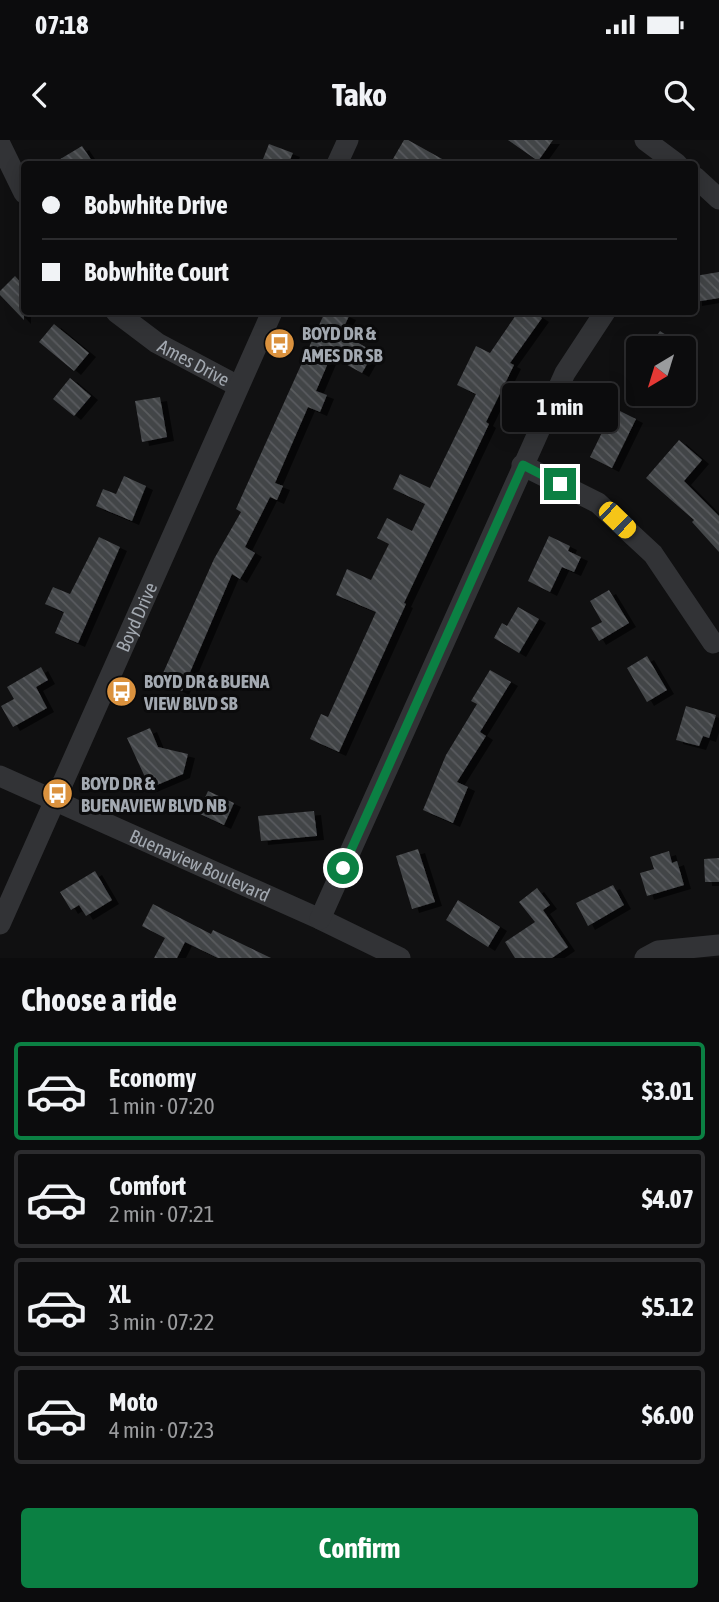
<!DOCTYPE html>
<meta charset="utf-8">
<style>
:root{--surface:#0c0c0d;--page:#1a1a1b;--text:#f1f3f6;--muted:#9a9b9d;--line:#2c2c2e;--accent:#0b8043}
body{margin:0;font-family:"Asap Condensed",sans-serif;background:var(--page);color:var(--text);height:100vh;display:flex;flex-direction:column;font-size:26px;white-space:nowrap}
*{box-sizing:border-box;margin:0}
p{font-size:23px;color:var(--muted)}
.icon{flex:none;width:38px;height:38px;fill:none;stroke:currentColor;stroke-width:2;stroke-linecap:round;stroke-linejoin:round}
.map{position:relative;height:818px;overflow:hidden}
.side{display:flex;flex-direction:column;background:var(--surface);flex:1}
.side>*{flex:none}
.banner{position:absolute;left:21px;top:21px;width:677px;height:154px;border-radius:7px;box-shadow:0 4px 18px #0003,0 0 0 2px var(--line);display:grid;align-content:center;height:154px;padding:0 21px;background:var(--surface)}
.needle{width:46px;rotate:218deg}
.tools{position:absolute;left:626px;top:196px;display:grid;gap:14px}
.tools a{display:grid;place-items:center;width:70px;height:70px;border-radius:7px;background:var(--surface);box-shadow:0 4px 18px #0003,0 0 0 2px var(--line);font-size:35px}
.end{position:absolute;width:32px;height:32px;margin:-16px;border:9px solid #0b8043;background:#fff;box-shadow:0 0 0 4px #fff}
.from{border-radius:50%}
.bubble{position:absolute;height:49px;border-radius:7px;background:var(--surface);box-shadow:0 4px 18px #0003,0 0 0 2px var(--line);font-size:23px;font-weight:700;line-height:49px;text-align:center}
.car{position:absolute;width:21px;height:42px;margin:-21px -10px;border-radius:9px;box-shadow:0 0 5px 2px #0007;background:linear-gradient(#f5c518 24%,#345 0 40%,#f5c518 0 76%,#345 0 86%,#f5c518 0)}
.banner b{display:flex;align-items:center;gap:24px;height:66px;font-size:26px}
.banner b+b{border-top:2px solid var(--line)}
.banner i{width:18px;height:18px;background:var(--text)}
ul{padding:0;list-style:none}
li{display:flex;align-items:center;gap:21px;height:98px;margin:0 14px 10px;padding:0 7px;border:4px solid var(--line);border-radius:7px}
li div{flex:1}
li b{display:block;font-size:26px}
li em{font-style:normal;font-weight:700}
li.current{border-color:var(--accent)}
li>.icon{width:63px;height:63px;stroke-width:1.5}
h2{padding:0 21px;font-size:32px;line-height:84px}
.action{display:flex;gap:14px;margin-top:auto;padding:14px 21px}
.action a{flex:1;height:80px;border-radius:7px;background:var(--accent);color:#fff;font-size:28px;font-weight:700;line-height:80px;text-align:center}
.status{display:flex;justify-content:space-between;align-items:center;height:49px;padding:0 35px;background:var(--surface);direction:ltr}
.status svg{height:19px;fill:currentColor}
header{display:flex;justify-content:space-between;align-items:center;height:91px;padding:0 21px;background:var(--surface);font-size:32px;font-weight:700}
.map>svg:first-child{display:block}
</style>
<div class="status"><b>07:18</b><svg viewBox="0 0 49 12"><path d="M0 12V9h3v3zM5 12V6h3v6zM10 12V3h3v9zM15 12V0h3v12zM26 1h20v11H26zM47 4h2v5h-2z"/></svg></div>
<header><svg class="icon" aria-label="back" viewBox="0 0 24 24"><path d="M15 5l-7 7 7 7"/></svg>Tako<svg class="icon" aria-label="search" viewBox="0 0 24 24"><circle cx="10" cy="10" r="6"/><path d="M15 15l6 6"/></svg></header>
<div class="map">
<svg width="719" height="818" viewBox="0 0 719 818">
<defs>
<pattern id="building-back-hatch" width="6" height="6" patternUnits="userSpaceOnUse" patternTransform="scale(1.75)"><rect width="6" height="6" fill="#424447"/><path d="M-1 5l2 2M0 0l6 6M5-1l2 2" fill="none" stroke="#5a5c5f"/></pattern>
<filter id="shadow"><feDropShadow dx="7" dy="4" stdDeviation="0" flood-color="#0009"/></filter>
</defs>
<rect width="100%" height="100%" fill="#101011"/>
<path fill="url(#building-back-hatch)" filter="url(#shadow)" d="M404,0H408L451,24H390Z
M508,0H553L538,21Z
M269,4L293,13L288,24H261Z
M82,6L94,24H52Z
M719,132V158L695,162V136Z
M15,136L24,146V180L0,155V151Z
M325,172H340L349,176L341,193L374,212L362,233L331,216L316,251L327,255L320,272L308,267L275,343L283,346L277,360L270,357L245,407L255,413L240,439L232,434L182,551L160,540L214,419L241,372L236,369Z
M518,172H533L542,178L510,223L514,225L486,282L489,284L404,463L406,464L339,612L310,599L321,574L328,577L376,472L336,455L347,429L371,440L389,404L377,398L387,378L412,391L425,364L393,349L400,334L430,348L476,254L457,245L476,206L490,213Z
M54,184L89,213L74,231L39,202Z
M660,191L686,208H648Z
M70,238L91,256L74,276L53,259Z
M160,257L167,297L142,302L135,261Z
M614,268L636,279L612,328L590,317Z
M679,300L702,320L684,341L719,376V412L692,382L694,380L646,338Z
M124,336L146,346L132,381L96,366L103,349L116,354Z
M549,396L570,406L568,411L581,417L574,432L562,427L550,452L528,441Z
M99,397L120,407L78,503L55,493L64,472L45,464L53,447L70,454Z
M609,450L629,483L599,501L591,488L602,482L590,461Z
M518,467L539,479L519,513L494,498L502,483L507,486Z
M647,516L667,550L647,562L627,528Z
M41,527L48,540L36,547L47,568L13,587L1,566L14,559L7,547Z
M490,530L511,542L480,592L486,596L457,642L468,647L453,683L423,670L446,615L477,564L471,561Z
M686,566L716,575L709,598L703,596L699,606L676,600Z
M150,588L158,607L188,614L183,634L150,648L127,598Z
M208,651L234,663L224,685L198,673Z
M314,671L317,696L261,701L258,676Z
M418,709L435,762L412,769L396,716Z
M669,711L672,723L677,721L684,745L647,756L640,733L654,729L650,717Z
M719,718V742H705L704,719Z
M95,731L112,760L86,776L79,765L71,770L60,752Z
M613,745L624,765L588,786L576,763Z
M537,748L550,765L543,770L568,807L552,818H515L505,802L535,782L519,762Z
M458,760L500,787L488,807L446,780Z
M153,764L211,794L213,790L271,818H218L185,802L177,818H154L165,798L142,786Z"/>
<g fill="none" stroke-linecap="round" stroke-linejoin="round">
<g stroke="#323336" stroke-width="21">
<path d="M645,0L677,24"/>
<path d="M0,4L24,53"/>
<path d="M337,24L348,0"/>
<path d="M695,37L719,59"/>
<path id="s1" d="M116,172L157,203L238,246"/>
<path d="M522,325L598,363L653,414L713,503"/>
<path id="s2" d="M0,636L320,779L400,818"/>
<path d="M320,779L565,233L605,172"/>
<path id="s3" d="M0,784L272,172"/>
<path d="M645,818L658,811L719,805"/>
</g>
</g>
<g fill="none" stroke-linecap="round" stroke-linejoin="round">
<path stroke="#0b8043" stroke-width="9" d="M343,728L523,325L560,344"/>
</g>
<defs>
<symbol id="bus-disc" viewBox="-11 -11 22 22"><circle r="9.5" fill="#db923e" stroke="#0b0b0c"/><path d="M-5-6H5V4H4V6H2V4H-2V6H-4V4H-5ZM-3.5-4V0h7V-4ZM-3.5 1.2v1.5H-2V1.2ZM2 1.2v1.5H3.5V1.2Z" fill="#fff"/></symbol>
</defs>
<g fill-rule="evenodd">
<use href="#bus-disc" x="262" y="186" width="35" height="35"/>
<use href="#bus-disc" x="104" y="534" width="35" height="35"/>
<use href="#bus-disc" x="40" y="636" width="35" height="35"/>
</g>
<g text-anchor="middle" stroke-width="6" stroke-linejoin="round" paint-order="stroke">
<g font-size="19" font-weight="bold" fill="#a3a9b1" stroke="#0b0b0c" text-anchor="start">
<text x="302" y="200">BOYD DR &amp;<tspan x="302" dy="22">AMES DR SB</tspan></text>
<text x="144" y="548">BOYD DR &amp; BUENA<tspan x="144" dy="22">VIEW BLVD SB</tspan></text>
<text x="81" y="650">BOYD DR &amp;<tspan x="81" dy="22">BUENAVIEW BLVD NB</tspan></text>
</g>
<g font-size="19" fill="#a3a9b1" stroke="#0b0b0c">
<text dy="7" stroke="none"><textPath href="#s1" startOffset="93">Ames Drive</textPath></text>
<text dy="7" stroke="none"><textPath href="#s3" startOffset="336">Boyd Drive</textPath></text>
<text dy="7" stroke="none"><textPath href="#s2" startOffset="219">Buenaview Boulevard</textPath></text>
</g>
</g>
</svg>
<div class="tools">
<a><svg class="needle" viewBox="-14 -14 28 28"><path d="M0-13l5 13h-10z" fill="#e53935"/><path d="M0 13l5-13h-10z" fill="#9a9b9d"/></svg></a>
</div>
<i class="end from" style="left:343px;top:728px"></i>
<i class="end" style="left:560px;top:344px"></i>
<div class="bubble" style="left:502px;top:243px;width:116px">1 min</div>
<i class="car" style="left:617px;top:380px;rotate:134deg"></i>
<div class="banner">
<b><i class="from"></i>Bobwhite Drive</b>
<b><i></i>Bobwhite Court</b>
</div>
</div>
<section class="side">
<h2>Choose a ride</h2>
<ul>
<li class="current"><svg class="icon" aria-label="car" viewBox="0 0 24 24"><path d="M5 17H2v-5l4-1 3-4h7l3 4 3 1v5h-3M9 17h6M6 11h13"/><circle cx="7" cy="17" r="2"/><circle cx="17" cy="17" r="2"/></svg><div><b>Economy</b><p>1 min · 07:20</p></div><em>$3.01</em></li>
<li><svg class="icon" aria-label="car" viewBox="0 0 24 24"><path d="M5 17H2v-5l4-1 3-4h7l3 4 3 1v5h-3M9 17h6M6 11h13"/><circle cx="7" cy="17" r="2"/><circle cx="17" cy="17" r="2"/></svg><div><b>Comfort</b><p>2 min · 07:21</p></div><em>$4.07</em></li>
<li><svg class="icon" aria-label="car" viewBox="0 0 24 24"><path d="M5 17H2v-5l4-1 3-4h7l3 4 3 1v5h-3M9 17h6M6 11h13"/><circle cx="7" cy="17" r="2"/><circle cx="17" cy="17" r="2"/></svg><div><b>XL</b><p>3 min · 07:22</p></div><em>$5.12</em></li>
<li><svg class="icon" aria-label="car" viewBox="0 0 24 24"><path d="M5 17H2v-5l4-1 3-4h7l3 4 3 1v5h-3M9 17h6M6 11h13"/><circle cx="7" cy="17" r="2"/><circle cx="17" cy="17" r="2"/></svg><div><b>Moto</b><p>4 min · 07:23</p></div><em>$6.00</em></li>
</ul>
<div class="action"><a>Confirm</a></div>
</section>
